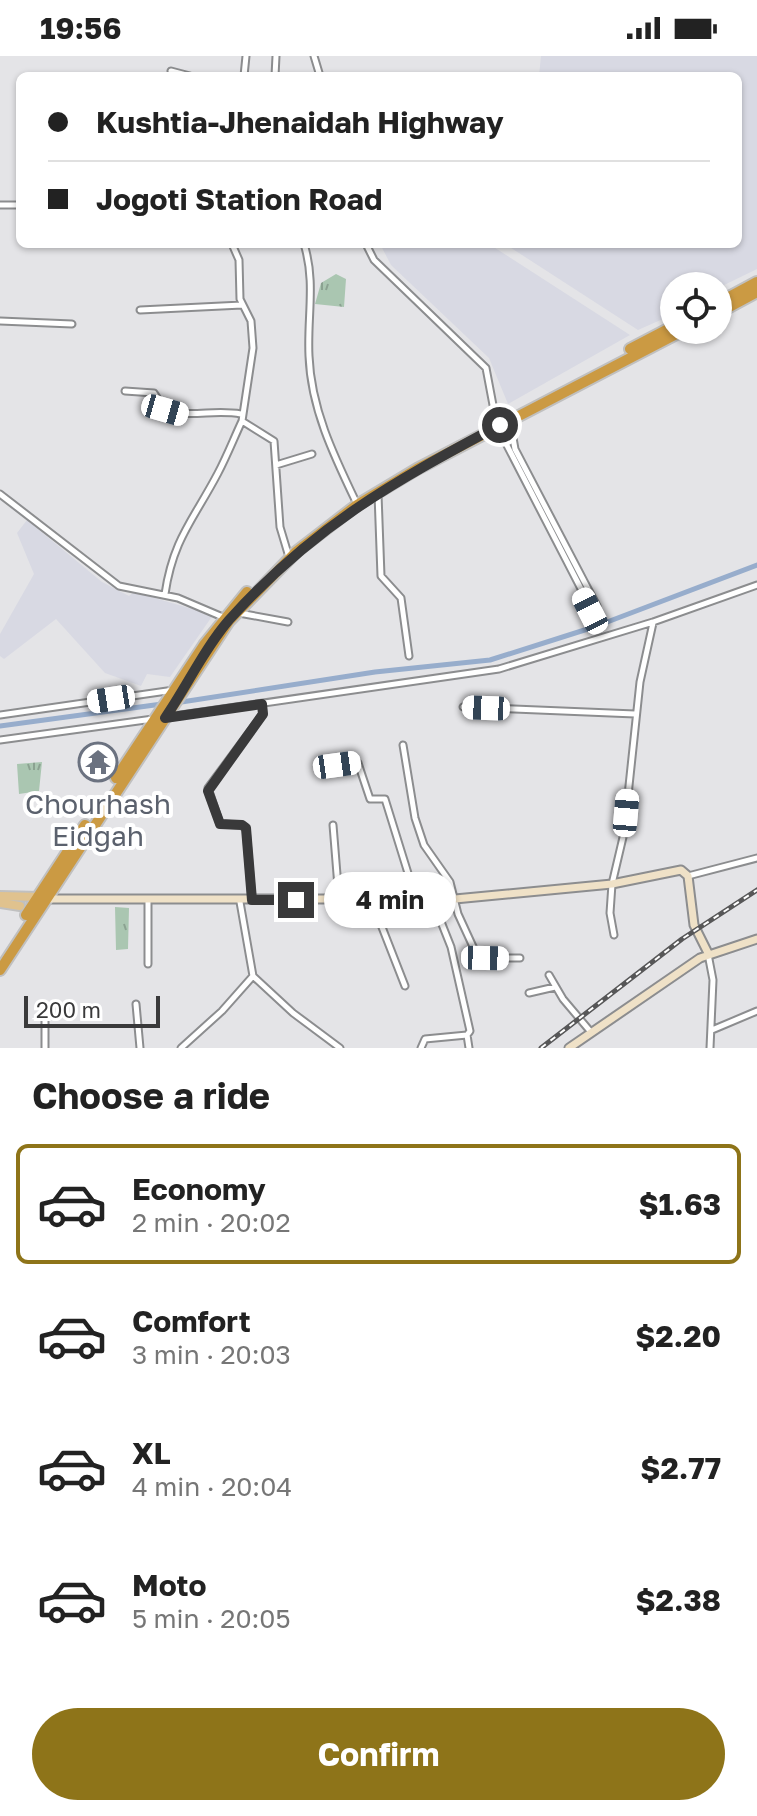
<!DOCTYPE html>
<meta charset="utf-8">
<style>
:root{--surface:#fff;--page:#f2f2f2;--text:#222;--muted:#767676;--line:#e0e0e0;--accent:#8e7419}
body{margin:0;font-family:"Golos Text",sans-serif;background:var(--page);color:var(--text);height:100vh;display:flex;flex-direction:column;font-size:30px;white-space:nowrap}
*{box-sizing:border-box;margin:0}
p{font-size:26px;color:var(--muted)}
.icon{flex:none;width:44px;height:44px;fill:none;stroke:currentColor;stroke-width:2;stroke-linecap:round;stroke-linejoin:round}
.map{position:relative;height:992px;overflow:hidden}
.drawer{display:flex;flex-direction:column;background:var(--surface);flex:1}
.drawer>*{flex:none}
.top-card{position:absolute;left:16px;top:16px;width:726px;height:176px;border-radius:12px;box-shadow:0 2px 6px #0004;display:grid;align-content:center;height:176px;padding:0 32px;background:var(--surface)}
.tools{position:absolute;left:660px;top:216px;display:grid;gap:16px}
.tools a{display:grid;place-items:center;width:72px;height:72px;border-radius:50%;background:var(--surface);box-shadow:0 2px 6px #0004;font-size:40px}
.scale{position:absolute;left:24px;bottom:20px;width:136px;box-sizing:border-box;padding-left:8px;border:4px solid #39393a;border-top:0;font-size:22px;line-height:28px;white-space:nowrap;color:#39393a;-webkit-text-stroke:6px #fff;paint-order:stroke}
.end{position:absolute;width:36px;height:36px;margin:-18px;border:10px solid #39393a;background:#fff;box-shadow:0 0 0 4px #fff}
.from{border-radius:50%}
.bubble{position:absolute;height:56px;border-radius:28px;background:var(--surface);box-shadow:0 2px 6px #0004;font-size:26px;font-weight:700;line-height:56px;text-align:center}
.car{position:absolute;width:24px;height:48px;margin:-24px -12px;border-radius:10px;box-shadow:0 0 6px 2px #0007;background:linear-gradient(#fff 24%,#345 0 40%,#fff 0 76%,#345 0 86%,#fff 0)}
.top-card b{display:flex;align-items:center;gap:28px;height:76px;font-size:30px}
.top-card b+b{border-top:2px solid var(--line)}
.top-card i{width:20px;height:20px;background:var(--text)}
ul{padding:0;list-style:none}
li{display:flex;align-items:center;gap:24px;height:120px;margin:0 16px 12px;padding:0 16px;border:4px solid transparent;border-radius:12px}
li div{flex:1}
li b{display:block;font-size:30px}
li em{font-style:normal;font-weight:700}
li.on{border-color:var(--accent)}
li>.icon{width:72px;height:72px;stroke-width:1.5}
h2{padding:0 32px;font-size:36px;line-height:96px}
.cta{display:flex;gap:16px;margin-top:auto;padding:16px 32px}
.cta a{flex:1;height:92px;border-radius:48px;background:var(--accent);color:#fff;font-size:32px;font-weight:700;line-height:92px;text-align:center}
.status{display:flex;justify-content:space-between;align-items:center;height:56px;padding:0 40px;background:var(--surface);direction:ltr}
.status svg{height:22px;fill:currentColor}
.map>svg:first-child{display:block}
</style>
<div class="status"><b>19:56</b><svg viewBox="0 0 49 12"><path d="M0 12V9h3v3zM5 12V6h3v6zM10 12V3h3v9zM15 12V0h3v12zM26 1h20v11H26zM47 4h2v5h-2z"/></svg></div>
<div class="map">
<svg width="757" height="992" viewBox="0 0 757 992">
<defs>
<pattern id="park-tufts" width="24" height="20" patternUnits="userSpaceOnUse" patternTransform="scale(2)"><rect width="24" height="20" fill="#aac6b1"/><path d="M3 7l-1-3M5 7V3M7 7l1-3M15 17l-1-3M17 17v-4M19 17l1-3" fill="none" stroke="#8ba291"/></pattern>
</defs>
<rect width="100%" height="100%" fill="#e4e4e7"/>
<path fill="#d8d9e3" d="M541,0H757V213L718,232L674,230V258L638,274L505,188H738V20H539Z
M380,188H489L630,279L508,348L489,302L391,209Z
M27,464L102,526L129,540L134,536L213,559L170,621L147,618L141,630L105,617L56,563L4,603L0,600V578L34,518L17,477Z"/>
<path fill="url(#park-tufts)" d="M336,218L346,223L344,251L315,248L321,227Z
M42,706L39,735L19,738L17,708Z
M115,851L129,852L128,893L116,894Z"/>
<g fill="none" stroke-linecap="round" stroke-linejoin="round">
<path stroke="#97adcc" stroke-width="5" d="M175,647L375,616L490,604L594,571L757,509
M0,670L162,648"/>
<defs>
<path id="street" d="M314,0L320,20
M171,15L190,20
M244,20L246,0
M275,20L276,0
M0,149H20
M232,188L239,204L240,243L251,265L253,292L242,365L274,385L280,471L289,501
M304,188C316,226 307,261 309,300C311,353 334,400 357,448
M366,188L374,204L486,312L496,365
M140,254L242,249
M0,265L72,268
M125,335L154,337L165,354C191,362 214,353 241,358
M498,372L593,556L597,550L515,393L510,365
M276,409L312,398
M0,438L119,530L178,542L225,562
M378,438L381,520L401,542L409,600
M165,538C173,483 194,463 218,417C227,400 234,382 242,365
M239,557L288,566
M463,651L635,658
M0,659L174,634
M167,661L499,613L653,566L757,529
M0,684L153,663
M403,689L415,762L424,789L450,826L458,858L475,895L485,902H520
M319,712L358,707L370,743H385L416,843
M333,769L339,843
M688,820L757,802
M371,843L405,930
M252,844L246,772L242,769L220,768L208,732L263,658L262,648
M240,846L253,920L293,957L340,992
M614,879L610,857L612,828L624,777L640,626L653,567
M708,898L713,924L710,992
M148,908V845
M549,919L563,943L590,975
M529,937L555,931
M136,948L140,992
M45,951V992
M712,974L757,955
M467,979L469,992
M181,992L222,955L253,920
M421,992L425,983L467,979L470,975L451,891L432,843"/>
<path id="secondary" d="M45,843H455L612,828L681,814L688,820L694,869L708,897
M569,992L700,902L757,883"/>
<path id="primary" d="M0,840L40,841
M0,847L20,850"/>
<path id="highway" d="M718,247L757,226
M718,257L757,236
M630,293L674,270
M116,722L204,589L247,536
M26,859L85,769
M0,914L229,565L296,496L357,449L417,413L684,274"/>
</defs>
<use href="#street" stroke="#8c8d8f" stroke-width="9"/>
<use href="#secondary" stroke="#8c8d8f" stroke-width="11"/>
<use href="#primary" stroke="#c0c0c0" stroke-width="12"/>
<use href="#highway" stroke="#c0c0c0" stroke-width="14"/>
<use href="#street" stroke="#fff" stroke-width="5"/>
<use href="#secondary" stroke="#efe1c7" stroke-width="7"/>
<use href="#primary" stroke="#e0c28e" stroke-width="8"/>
<use href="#highway" stroke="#cb9a43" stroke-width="10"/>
<defs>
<path id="rail" d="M541,992L682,883L757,834"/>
</defs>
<use href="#rail" stroke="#575758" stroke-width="5"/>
<use href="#rail" stroke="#fff" stroke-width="2" stroke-dasharray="6" stroke-linecap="butt"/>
</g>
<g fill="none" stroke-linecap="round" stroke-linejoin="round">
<path stroke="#39393a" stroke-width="10" d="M296,844H252L246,772L242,769L220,768L208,735L263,658L262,648L165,662C187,630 204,593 229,564C313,471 391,427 500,369"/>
</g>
<defs>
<symbol id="temple-ring" viewBox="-11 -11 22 22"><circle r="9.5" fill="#fff" stroke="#6b7280" stroke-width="1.5"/><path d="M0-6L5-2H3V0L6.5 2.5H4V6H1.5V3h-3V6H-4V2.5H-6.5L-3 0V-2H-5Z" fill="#6b7280"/></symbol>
</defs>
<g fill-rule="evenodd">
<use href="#temple-ring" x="76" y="684" width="44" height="44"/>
</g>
<g text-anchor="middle" stroke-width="8" stroke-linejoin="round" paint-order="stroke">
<g font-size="28" fill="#5b616d" stroke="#fff">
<text x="98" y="758">Chourhash<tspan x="98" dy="32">Eidgah</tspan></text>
</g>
</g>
</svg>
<div class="tools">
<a><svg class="icon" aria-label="locate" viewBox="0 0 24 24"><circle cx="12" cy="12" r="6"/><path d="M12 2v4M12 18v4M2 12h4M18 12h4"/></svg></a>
</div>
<div class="scale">200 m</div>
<i class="end from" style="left:500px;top:369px"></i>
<i class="end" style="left:296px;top:844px"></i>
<div class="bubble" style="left:324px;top:816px;width:132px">4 min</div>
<i class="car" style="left:165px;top:354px;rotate:106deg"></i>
<i class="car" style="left:590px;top:555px;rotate:333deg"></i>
<i class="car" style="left:111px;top:643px;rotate:261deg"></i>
<i class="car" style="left:486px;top:652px;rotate:272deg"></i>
<i class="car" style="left:337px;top:709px;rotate:82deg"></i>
<i class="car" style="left:626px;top:757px;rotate:5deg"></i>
<i class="car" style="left:485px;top:902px;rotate:91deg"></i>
<div class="top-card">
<b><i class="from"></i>Kushtia-Jhenaidah Highway</b>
<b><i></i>Jogoti Station Road</b>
</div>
</div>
<section class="drawer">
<h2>Choose a ride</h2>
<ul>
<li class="on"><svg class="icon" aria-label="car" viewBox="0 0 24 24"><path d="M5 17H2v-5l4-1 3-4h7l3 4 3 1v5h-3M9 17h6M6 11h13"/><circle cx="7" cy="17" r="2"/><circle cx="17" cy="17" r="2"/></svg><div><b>Economy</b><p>2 min · 20:02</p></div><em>$1.63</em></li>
<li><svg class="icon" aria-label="car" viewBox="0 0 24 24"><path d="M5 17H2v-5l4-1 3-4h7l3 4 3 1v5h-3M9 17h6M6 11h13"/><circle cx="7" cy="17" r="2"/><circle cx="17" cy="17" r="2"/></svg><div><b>Comfort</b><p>3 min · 20:03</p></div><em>$2.20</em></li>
<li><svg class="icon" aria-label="car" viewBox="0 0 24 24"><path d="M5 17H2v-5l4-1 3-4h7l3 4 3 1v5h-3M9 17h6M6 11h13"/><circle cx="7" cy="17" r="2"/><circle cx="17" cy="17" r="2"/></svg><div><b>XL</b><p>4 min · 20:04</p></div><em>$2.77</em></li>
<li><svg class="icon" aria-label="car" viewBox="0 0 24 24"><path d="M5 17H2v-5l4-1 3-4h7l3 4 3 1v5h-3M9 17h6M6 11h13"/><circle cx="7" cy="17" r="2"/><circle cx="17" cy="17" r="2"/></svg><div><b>Moto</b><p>5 min · 20:05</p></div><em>$2.38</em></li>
</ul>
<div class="cta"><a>Confirm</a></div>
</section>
